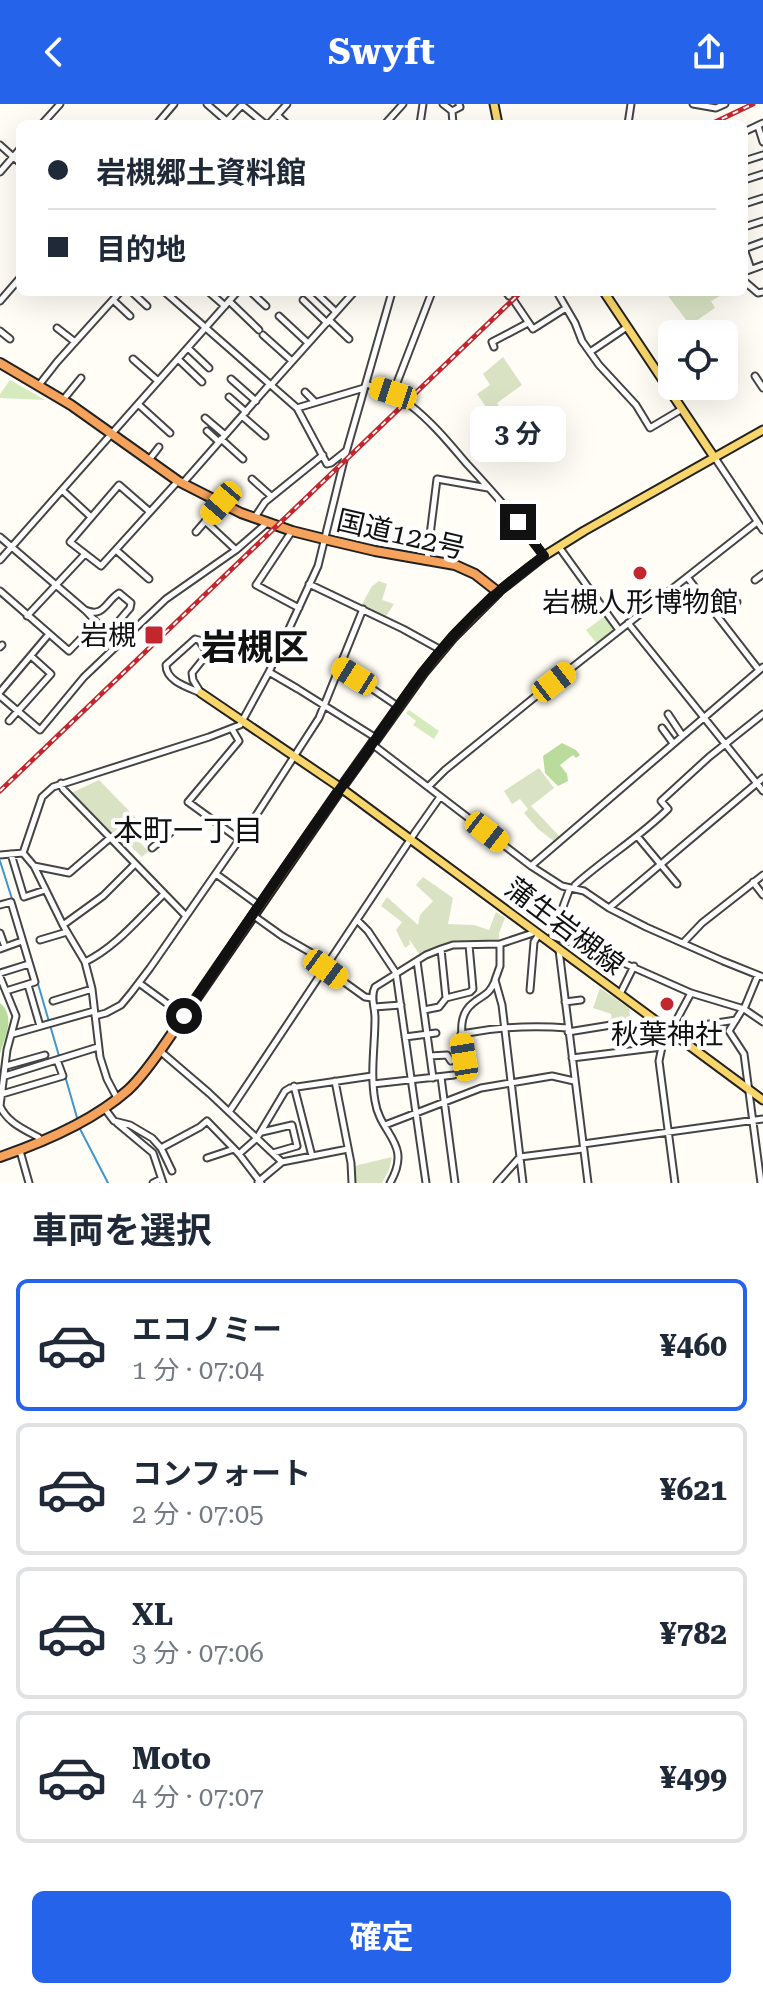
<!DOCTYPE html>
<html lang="ja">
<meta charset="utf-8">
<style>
:root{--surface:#fff;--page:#f6f6f7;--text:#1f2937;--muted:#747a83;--line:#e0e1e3;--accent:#2563eb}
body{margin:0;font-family:"Roboto Serif","Noto Sans JP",serif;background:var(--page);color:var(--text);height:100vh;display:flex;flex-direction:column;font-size:30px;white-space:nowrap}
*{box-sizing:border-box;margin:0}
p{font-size:26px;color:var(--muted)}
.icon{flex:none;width:44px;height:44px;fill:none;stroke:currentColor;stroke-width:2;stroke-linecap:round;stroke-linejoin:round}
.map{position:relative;height:1079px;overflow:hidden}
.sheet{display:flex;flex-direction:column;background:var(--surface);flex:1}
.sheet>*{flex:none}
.top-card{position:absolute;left:16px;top:16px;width:732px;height:176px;border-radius:12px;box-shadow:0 8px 32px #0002;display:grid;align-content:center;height:176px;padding:0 32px;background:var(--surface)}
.buttons{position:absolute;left:658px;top:216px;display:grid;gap:16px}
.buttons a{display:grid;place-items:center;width:80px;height:80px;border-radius:12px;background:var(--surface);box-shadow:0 8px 32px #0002;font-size:40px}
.end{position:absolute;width:36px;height:36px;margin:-18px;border:10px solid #111;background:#fff;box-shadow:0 0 0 4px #fff}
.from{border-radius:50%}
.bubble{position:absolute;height:56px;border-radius:12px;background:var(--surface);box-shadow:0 8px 32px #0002;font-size:26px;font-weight:700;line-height:56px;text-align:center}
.car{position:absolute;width:24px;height:48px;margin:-24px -12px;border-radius:10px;box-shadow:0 0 6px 2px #0007;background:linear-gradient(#f5c518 24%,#345 0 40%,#f5c518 0 76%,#345 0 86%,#f5c518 0)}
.top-card b{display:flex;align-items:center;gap:28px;height:76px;font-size:30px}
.top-card b+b{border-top:2px solid var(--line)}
.top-card i{width:20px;height:20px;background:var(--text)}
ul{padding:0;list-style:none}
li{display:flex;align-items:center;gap:24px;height:132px;margin:0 16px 12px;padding:0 16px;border:4px solid var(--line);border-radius:12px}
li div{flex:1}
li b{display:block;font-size:30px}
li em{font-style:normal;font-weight:700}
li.on{border-color:var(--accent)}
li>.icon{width:72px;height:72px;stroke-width:1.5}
h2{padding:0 32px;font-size:36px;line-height:96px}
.primary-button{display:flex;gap:16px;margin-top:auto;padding:16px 32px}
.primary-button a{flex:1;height:92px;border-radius:12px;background:var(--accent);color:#fff;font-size:32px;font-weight:700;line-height:92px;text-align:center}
header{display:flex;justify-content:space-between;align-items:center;height:104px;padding:0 32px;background:var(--accent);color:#fff;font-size:36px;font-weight:700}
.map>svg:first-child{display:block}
</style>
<header><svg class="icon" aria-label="back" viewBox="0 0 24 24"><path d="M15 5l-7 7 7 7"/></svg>Swyft<svg class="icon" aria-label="share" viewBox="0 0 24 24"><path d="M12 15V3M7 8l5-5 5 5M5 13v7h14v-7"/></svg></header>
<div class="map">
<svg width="763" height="1079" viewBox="0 0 763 1079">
<rect width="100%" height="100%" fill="#fffdf5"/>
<path fill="#d5ebbd" d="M10,276L45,296L0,294V290Z
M605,512L616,525L597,540L586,526Z
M409,606L439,627L434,635L413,621L416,617L406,609Z"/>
<path fill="#b9dc9c" d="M562,639L576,646L580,651L576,654L573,651L560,661L567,670L568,677L558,682L545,669L543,652Z
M0,899C16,913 5,932 0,950Z"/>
<path fill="#d9e3c4" d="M665,188H727L711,197L715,204L690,221Z
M503,253L522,281L497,299L499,303L490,309L477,290L490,281L483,270Z
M379,477L387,480L382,496L394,500L385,514L363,502L362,500L372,482Z
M539,664L554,684L531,702L560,733L555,738L538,725L524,709L528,705L520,695L512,700L504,687Z
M99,676L140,718L130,728L148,747L142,753L130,741L123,746L71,692V689Z
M423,773L453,794L448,820L474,821L489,826L496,808L505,814L499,829V838L450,839L420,851L409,835L410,840L405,844L396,826L402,818L381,802L387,793L418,821L420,811L433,797L416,781Z
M600,884L629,904L631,921L613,922L611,910L593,904Z
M392,1053L389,1066L382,1079H355L354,1062Z"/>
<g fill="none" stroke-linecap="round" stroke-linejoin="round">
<path stroke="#3f96cf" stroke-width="2" d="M0,757L13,798
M36,873L59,952
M61,958L78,1017
M79,1023L108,1079"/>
<defs>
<path id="minor" d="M207,0L230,20
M443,0L452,7L453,20
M693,0L716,4L725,0
M452,7L460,3L459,0
M277,11L287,20
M227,17L242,1L265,20
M42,20L60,0
M157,20L174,0
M269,20L287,0
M385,20L403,0
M420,20L423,0
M628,20L631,0
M758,22L763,38
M744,28L763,19
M0,41L20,59
M744,57L763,51
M0,68L20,45
M744,76L763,70
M744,100L763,94
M744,123L763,117
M744,145L751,165
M744,145L763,138
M744,168L763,161
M744,177L758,189L763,188
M132,188L147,202
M165,188L297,304L364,284
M209,188L225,202
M251,188L266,202
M315,188L336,208
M506,188L509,192
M557,188L575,219L582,237L599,261L636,301L650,324L682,305
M113,196L130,212
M303,196L327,219
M0,197L20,174
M229,197L259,226
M514,197L533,225L566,204
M279,212L308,239
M329,216L349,235
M57,224L75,238
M0,227L10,235
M263,231L292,257
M494,243L492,238L528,219
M188,244L209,264
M590,248L627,223
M133,255L158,277
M178,255L202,278
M755,272L763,284
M231,275L256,297
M366,280L393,289L398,293
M39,281L57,258L120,188
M271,281L354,188
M305,288L314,297
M393,289L432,188
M229,293L246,308
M63,296L81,274
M138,300L170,329
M410,301C432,318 449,339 467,360C494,389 521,419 544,452
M297,304L327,360L331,359L346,347
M242,312L265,332
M205,314L225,331
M207,327L219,338
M221,335L243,355
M715,354L763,426
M149,356L159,343
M252,375L271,392
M183,379L270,280
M62,386L91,413
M150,408L119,381L70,438L101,462L178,377
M255,413L265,398L323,351
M205,417L236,446
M292,427L256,481L299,504
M196,428L221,399
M0,433L85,506L104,526L112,525L130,504L131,499L119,489C105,498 104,514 85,506
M559,443L619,526
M116,446L149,475
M427,455L437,375L488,384
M0,456L237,188
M687,473L759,566
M755,476L763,470
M309,480L403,525L441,546
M0,487L69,547L93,522
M717,511L737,498
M27,512L85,450
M628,519L763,687
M195,535L199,536L206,547L204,554L192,569L193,576L201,589C187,583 166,577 166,561Z
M0,543L2,541
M340,563L399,603
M269,568L298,585L376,634
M0,588L49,530
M0,592L40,626L84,573L166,495L236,446L267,419
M668,610L682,631
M9,617L51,570L31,552
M662,624L673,639
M232,625L239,637L188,698L239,735
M372,640L531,762L562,782L584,787L609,804L646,823L723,857L763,873
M61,679L63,685L186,812
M428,683L445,666L541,588L757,418
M637,732L677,780
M152,744L170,729
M23,749L42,693L53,683L209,633L240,621L269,568L318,462L345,352L392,188
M23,749L34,762L63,821L85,858L92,885L100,953L107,975L117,994
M11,750L24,793L45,786
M0,751L23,749
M34,762L69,769L110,734
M531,762L763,563
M216,770L260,802
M753,778L763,791
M574,784L575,781C605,754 640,733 668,705L661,697L709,653L763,610
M0,801L11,798L35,878L6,887
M609,804L763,674
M254,812L282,832L329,859
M357,816L368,827L396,869L426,1079
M63,821L103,792L135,760
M0,829L5,843
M552,832L592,845L691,889L744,905L763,918
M552,832L570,784
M40,836L67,828
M683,839L702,819L763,771
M500,840V862L495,876L502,901L523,1079
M0,845L22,837
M559,846L588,1079
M417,857L433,974
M85,858C116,843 139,814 164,790
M326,865L365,893L372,894
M0,869L29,860
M0,873L16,912L7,946L0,1002C7,1018 23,1025 38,1033L41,1036
M139,879L184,912
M28,881L40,922
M530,886L534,838L539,830
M620,890L634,862
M446,894L470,888L473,885L469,841
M53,897L92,885
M565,898L581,896
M374,903L401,901
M744,905L758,871
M424,906L439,903L446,894L441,845
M742,906L729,927L744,950L761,1079
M95,912L106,909L121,901L131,889L150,864L255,713L319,614L363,505
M703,921L736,916
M568,928L611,921
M13,930L94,907
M461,930C497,923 531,921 568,924
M405,933L436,929
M160,947L209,989L282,1058
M430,952L447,951L451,957
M572,954L662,943
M464,957C464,939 455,914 472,900C483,890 488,893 495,877
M6,962L45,951
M5,972L98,943
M441,973L455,1079
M335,977L351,1059L352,1079
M373,980L454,971
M294,982L312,1052
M2,990L63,972L57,956
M105,1005L114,1017L130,1021L152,1034L161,1044L172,1067
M229,1008L416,727L440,693
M117,1019L153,1049L163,1079
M385,1021L481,984L552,972L574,977
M262,1028L292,1021L297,1042L273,1049
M583,1040L763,1015
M161,1044L200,1023L207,1017L239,1050L261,1079
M20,1047L29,1079
M239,1050L257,1034L285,987L290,984L372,972
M207,1054L234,1045
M258,1078L282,1058L348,1045
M153,1079L161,1075
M390,1079C413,1039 380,1031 375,997C370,969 375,942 375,914C375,903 370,893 375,883L426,851L441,845L453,841L500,840L536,828
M497,1079L520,1053L583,1045
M675,1079L659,957L662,943L691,889"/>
<path id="major" d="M494,0L498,20
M604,188L714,353
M498,488L544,452L584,427L763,326
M201,589L341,684L763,996"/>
<path id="highway" d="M0,259L71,301L178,377L241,409L292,427L324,435L375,447L455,461L475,470L498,488L453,533L423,569L341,684L160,947C150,961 140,975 128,986C93,1017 44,1038 0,1053"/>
</defs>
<use href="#minor" stroke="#444" stroke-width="9"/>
<use href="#major" stroke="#222" stroke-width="11"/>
<use href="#highway" stroke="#222" stroke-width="12"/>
<use href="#minor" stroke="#fff" stroke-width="5"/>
<use href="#major" stroke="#f9d66b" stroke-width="7"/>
<use href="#highway" stroke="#f5a25d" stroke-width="8"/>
<defs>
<path id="rail" d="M711,20L753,0
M0,687L521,188"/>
</defs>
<use href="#rail" stroke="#c4262e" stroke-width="5"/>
<use href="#rail" stroke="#fff" stroke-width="2" stroke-dasharray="6" stroke-linecap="butt"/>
</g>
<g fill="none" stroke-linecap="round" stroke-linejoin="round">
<path stroke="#111" stroke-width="10" d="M184,912C241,827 298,743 358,660C385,623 410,582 440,547C470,511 506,479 544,452L518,418"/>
</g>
<g fill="#c4262e" stroke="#fff" stroke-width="3">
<circle cx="640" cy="469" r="8"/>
<rect x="144" y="521" width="20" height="20" rx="4"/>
<circle cx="667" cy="900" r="8"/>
</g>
<g text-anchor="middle" stroke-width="8" stroke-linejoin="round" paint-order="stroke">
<g font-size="28" fill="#111" stroke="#fff">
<text transform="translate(401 430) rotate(13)" y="10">国道122号</text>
<text transform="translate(565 822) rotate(37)" y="10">蒲生岩槻線</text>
</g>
<g font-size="28" fill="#111" stroke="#fff">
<text x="640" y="508">岩槻人形博物館</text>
<text x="136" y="541" text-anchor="end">岩槻</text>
<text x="667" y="940">秋葉神社</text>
</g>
<g font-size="30" fill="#111" stroke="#fff">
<text x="188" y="737">本町一丁目</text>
</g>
<g font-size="36" font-weight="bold" fill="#111" stroke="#fff">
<text x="255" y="556">岩槻区</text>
</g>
</g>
</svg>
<div class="buttons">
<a><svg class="icon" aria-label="locate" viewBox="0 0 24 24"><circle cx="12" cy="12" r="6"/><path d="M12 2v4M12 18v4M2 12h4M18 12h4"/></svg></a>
</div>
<i class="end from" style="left:184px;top:912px"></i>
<i class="end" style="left:518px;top:418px"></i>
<div class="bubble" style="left:470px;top:302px;width:96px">3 分</div>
<i class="car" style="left:393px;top:289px;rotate:288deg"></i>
<i class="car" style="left:221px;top:399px;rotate:221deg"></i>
<i class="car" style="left:354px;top:572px;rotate:302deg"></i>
<i class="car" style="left:554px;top:578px;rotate:52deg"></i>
<i class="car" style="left:487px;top:728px;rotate:128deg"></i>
<i class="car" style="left:326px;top:865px;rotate:126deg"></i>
<i class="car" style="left:464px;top:953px;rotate:351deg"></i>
<div class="top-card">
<b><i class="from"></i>岩槻郷土資料館</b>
<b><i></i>目的地</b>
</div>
</div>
<section class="sheet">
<h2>車両を選択</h2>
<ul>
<li class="on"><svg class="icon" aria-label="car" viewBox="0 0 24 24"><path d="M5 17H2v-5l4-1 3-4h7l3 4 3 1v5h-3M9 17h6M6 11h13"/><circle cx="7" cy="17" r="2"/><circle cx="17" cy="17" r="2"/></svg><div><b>エコノミー</b><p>1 分 · 07:04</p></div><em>¥460</em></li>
<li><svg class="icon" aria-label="car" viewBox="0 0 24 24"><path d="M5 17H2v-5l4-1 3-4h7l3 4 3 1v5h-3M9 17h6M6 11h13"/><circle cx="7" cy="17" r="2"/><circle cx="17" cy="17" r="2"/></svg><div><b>コンフォート</b><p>2 分 · 07:05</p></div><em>¥621</em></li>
<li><svg class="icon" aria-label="car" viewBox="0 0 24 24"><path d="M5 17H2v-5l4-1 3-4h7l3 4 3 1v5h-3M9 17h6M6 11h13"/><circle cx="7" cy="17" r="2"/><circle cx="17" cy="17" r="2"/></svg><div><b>XL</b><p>3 分 · 07:06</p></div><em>¥782</em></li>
<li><svg class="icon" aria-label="car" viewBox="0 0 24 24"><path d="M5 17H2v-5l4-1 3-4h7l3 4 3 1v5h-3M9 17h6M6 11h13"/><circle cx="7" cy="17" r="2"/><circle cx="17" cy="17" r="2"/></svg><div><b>Moto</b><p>4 分 · 07:07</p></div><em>¥499</em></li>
</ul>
<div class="primary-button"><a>確定</a></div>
</section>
